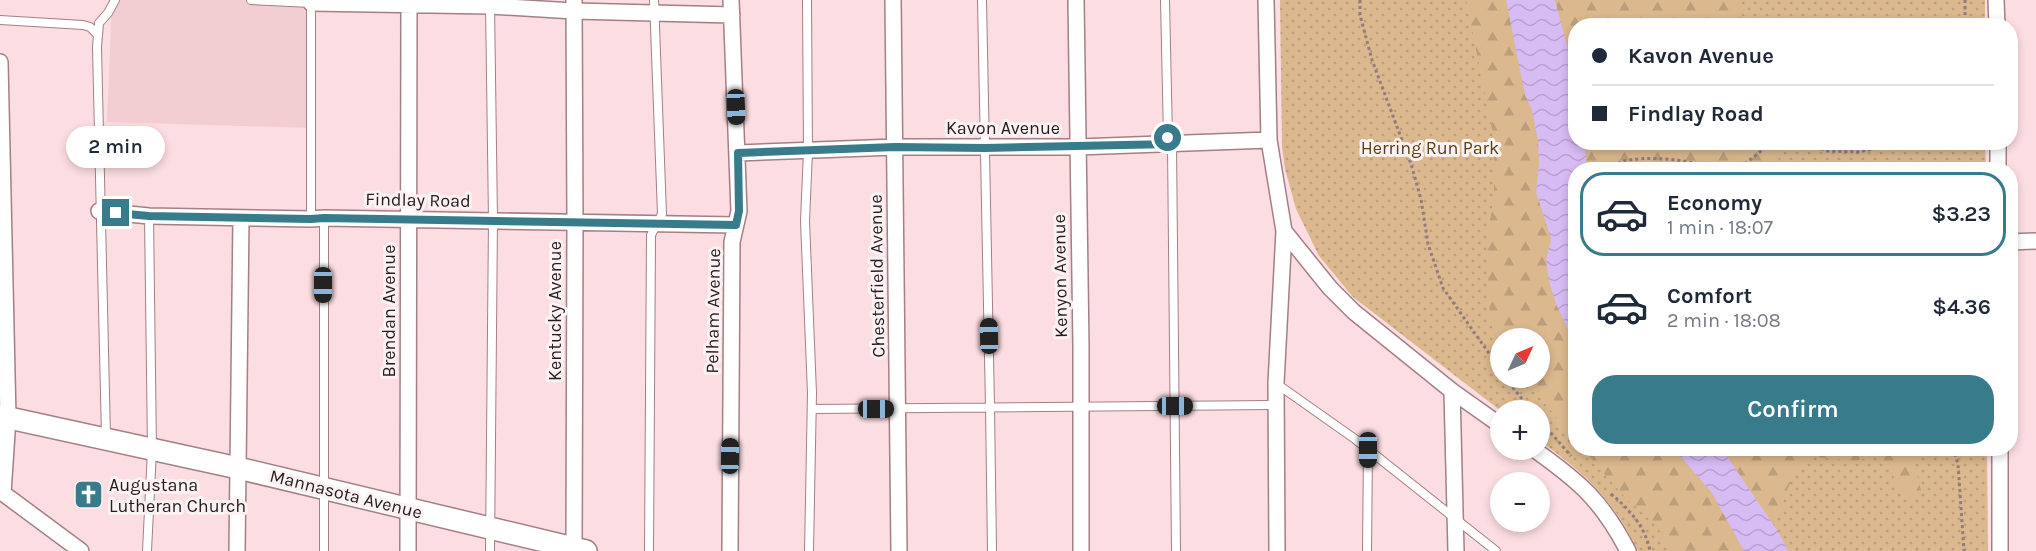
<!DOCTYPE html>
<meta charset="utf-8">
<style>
:root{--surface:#fff;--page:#f6f6f7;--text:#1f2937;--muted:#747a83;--line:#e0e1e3;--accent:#387c8b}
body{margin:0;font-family:Karla,sans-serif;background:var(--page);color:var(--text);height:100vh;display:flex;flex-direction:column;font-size:22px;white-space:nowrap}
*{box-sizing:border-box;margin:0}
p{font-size:20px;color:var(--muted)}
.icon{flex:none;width:33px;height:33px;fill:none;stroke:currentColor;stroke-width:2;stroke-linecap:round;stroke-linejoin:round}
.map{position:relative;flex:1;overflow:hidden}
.sheet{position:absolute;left:1568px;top:162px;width:450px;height:294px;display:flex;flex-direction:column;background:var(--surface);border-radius:24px;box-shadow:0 3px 9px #0003}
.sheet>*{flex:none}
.top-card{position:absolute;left:1568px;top:18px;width:450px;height:132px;border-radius:24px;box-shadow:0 3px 9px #0003;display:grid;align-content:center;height:132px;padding:0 24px;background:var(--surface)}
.needle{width:39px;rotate:46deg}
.controls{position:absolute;left:1490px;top:328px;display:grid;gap:12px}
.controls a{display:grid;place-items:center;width:60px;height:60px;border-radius:50%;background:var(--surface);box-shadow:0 3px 9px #0003;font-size:30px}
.end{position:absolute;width:27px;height:27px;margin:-14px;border:8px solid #387c8b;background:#fff;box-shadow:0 0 0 3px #fff}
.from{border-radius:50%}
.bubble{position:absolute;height:42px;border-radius:21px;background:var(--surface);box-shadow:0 3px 9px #0003;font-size:20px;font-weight:600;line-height:42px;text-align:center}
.car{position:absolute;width:18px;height:36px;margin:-18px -9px;border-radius:8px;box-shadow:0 0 4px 2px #0007;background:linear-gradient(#222 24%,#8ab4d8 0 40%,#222 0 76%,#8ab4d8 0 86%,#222 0)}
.top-card b{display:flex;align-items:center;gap:21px;height:57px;font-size:22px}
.top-card b+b{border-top:2px solid var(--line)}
.top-card i{width:15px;height:15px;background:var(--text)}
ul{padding:10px 0 0;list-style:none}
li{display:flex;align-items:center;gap:18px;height:84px;margin:0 12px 9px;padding:0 12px;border:3px solid transparent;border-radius:24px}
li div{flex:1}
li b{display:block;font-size:22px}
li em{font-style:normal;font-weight:600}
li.active{border-color:var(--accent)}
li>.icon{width:54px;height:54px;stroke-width:1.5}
.button{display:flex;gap:12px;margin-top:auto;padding:12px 24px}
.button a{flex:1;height:69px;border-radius:24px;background:var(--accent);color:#fff;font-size:24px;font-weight:600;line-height:69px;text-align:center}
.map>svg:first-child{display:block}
</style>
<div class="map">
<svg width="2036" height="551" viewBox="0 0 2036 551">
<defs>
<pattern id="grass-dots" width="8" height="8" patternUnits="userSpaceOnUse" patternTransform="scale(1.5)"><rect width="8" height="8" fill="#dbb88e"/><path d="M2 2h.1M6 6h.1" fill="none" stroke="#bc9e7a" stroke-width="1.8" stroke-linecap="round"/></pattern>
<pattern id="forest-firs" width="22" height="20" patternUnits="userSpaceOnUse" patternTransform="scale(1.5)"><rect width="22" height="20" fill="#dbb88e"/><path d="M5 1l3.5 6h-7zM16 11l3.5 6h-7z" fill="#bc9e7a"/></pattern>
<pattern id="water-waves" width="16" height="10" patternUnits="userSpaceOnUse" patternTransform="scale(1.5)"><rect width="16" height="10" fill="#d7bbf3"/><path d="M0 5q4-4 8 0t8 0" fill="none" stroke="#b9a0d0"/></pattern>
</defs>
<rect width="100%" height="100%" fill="#fcdee2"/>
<path fill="#f2ced2" d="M112,0H314L311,128L107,122Z"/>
<path fill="url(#grass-dots)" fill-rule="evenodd" d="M1280,0H1985V25L1575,26V142L1985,143L1986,169L1575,170V448L1987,449L1988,551H1638C1612,497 1586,475 1539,440V411H1501L1353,297L1319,256L1296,209L1285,169L1282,147ZM1500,339H1539V378H1500Z"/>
<path fill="url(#forest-firs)" d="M1466,0H1506L1510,12L1525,95L1532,110L1538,141L1542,216L1551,239L1546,261L1575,344V439L1523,378H1539V339H1500V344L1493,331L1490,319L1487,251L1494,190V139Z
M1555,0H1742L1741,25L1575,26V92L1573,68Z
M1584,143H1771L1783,169H1587Z
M1583,449H1674L1712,493L1744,551H1671C1663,531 1646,513 1628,501Z
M1722,449H1910L1921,490L1914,497L1902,495L1889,467L1873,456L1855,461L1816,457L1807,461L1793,475L1779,512L1771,522Z"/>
<path fill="url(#water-waves)" d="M1506,0H1555L1573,69L1575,142L1584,143L1587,169L1575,170V344L1556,304L1549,281L1546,261L1551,239L1536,192L1539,163L1538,141L1532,110L1525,95Z
M1674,449H1722L1779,533L1788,551H1744L1712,493Z"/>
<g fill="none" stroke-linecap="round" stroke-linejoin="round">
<defs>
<path id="lane" d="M251,0L311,3V219
M807,0L808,151L805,221L812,393L809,551
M982,0L990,407L992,551
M1165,0L1168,138L1172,144L1176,551
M490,4L493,220L490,551
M0,20L83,25L90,27L98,35
M1277,384L1355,439L1496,551
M812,409L1276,405
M106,437L97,47L99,23L108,13L115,0
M147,551L152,450L149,216
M324,551V218
M649,551L651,235L662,214L654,0
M1367,551L1368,450"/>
<path id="street" d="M893,0L899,551
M1076,0L1081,347V551
M1266,0L1269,140L1284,231L1330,288L1354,312L1452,391L1500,425
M1996,0L1997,26
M311,3L490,6L574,11L732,15
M0,62L8,418L3,493
M1998,142V170
M738,153L895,147H1078L1269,140
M99,211L149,216L311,219L324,218L736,225
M2010,242L2036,241
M1452,391L1456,551
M2000,448V551
M1535,450C1580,482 1602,501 1628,551
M0,491L81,551
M237,551L241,218
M408,551L409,0
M574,551L575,222L574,0
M730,551L732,242L739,211L731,0
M1277,551L1276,383L1284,231"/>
<path id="secondary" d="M0,416L238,468L586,551"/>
</defs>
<use href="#lane" stroke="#a28085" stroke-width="10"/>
<use href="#street" stroke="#a28085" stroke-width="18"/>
<use href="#secondary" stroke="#a28085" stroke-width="24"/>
<path stroke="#917c7e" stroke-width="3" stroke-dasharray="3 3" stroke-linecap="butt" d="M1360,0V15L1372,60L1411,164L1421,199L1428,244L1443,288L1500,369
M1965,0V26
M1804,142L1827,151L1858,152L1908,142
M1608,170C1612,167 1616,164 1621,162C1641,155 1695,159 1715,170
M1744,170L1745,164L1771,143L1782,142
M1505,378L1532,411
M1539,419L1571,456
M1953,448L1958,464L1964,551
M1611,494C1630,510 1645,526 1650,551"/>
<use href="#lane" stroke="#fff" stroke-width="8"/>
<use href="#street" stroke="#fff" stroke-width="15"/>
<use href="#secondary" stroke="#fff" stroke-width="21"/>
</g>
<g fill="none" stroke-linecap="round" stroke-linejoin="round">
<path stroke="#387c8b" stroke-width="8" d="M116,213L149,216L311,219L324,218L736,225L739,211L738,153L895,147L985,148L1172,144L1168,138"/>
</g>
<defs>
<symbol id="church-square" viewBox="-11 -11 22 22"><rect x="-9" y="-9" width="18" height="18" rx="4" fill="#387c8b" stroke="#faf2f3"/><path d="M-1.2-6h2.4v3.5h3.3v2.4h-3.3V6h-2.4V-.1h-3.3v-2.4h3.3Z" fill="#fff"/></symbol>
</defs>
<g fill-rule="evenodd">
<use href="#church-square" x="72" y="478" width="33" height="33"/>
</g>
<g text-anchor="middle" stroke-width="6" stroke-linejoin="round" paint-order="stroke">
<g font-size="18" fill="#281b1c" stroke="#faf2f3">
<text x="1003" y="134">Kavon Avenue</text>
<text transform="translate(418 200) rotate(1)" y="6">Findlay Road</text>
<text transform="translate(877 276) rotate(-91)" y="6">Chesterfield Avenue</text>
<text transform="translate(1060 276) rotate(-91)" y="6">Kenyon Avenue</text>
<text transform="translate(389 311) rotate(-90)" y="6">Brendan Avenue</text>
<text transform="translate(555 311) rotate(-90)" y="6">Kentucky Avenue</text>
<text transform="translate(713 311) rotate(-89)" y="6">Pelham Avenue</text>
<text transform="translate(346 494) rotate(14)" y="6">Mannasota Avenue</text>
</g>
<g font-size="18" fill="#5b3e16" stroke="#faf2f3">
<text x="1430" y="154">Herring Run Park</text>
</g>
<g font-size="18" fill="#281b1c" stroke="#faf2f3" text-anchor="start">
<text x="109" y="491">Augustana<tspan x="109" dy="21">Lutheran Church</tspan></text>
</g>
</g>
</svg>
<div class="controls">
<a><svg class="needle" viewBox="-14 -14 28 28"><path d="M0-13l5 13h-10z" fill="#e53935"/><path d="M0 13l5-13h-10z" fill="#747a83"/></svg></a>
<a>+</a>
<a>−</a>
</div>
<i class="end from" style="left:1168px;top:138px"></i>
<i class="end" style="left:116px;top:213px"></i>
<div class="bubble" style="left:66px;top:126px;width:99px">2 min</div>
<i class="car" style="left:736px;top:107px;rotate:178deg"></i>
<i class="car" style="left:323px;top:285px;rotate:180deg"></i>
<i class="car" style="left:989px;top:336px;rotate:359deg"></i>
<i class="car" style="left:1175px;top:406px;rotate:90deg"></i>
<i class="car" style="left:876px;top:409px;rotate:90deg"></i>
<i class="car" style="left:1368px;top:450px;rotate:180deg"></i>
<i class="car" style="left:730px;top:456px;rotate:1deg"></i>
<div class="top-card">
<b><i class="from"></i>Kavon Avenue</b>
<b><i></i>Findlay Road</b>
</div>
<section class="sheet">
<ul>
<li class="active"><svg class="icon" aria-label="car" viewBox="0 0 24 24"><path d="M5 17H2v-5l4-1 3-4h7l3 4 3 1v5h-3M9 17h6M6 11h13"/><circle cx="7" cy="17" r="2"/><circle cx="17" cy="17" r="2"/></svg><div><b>Economy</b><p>1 min · 18:07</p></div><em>$3.23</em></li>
<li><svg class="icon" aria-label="car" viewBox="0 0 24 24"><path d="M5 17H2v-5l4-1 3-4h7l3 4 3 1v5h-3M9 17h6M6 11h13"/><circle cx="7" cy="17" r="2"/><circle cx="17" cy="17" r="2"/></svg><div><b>Comfort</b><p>2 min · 18:08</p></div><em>$4.36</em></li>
</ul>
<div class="button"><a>Confirm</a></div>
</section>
</div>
